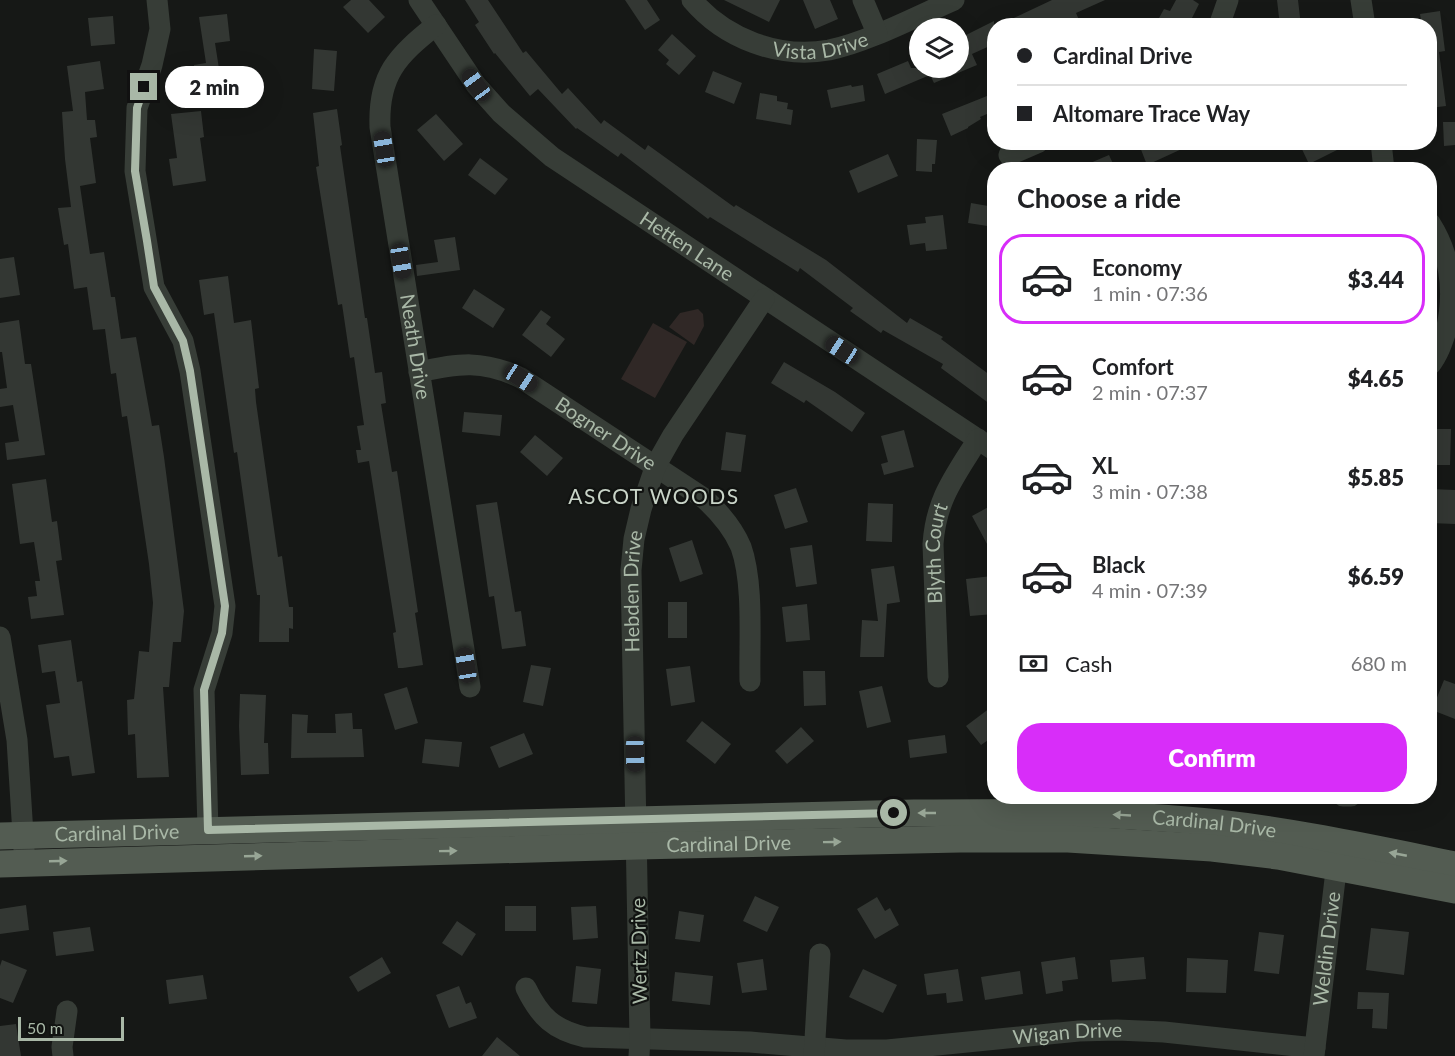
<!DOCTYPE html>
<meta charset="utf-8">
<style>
:root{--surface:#fff;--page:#f2f2f2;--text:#202124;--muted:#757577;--line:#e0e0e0;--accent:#d82df9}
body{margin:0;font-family:Lato,sans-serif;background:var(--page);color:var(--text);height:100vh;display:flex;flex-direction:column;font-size:22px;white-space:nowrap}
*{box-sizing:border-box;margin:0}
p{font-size:20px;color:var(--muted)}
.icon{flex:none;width:33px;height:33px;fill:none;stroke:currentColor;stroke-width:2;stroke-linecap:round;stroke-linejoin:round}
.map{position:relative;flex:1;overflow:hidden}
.panel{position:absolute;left:987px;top:162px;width:450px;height:642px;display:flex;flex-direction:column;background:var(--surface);border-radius:24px;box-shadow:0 6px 24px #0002}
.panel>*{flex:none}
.guide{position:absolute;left:987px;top:18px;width:450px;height:132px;border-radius:24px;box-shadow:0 6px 24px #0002;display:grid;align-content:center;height:132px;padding:0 30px;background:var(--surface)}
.tools{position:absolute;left:909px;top:18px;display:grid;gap:12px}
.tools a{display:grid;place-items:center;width:60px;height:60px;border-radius:50%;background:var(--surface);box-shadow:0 6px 24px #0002;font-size:30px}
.scale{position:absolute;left:18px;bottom:15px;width:106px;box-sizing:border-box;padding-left:6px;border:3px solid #a9b8a7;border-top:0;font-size:16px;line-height:21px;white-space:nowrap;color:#a9b8a7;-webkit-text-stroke:4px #111311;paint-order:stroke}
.end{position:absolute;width:27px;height:27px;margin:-14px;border:8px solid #a9b8a7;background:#111;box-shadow:0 0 0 3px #111}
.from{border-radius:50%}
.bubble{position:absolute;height:42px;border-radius:21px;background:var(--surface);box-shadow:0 6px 24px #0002;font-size:20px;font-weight:800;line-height:42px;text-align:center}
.car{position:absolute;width:18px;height:36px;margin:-18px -9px;border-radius:8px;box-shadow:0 0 4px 2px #0007;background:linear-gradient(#222 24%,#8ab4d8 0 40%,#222 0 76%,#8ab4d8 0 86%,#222 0)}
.guide b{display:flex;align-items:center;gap:21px;height:57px;font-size:22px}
.guide b+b{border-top:2px solid var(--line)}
.guide i{width:15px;height:15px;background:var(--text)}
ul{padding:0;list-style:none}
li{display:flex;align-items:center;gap:18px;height:90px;margin:0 12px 9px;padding:0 18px;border:3px solid transparent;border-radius:24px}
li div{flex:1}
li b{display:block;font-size:22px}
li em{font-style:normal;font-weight:800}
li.selected{border-color:var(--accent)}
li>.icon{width:54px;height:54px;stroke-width:1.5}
h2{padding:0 30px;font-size:27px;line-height:72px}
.pay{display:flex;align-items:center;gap:15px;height:66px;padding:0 30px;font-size:22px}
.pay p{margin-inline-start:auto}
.button{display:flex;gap:12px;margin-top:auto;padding:12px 30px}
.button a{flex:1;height:69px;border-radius:24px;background:var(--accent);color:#fff;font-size:24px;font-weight:800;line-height:69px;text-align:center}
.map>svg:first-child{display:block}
</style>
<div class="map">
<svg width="1455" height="1056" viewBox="0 0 1455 1056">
<rect width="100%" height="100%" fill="#161816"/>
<path fill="#302826" d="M698,309L703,314L704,326L694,345L669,327L680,313Z
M653,323L687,342L655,398L621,379Z"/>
<path fill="#333733" d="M351,0H369L385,17L368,33L343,7Z
M465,0H488L523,53L526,51L562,94L568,88L601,124L604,120L645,150L648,145L734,207L736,205L826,260L907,323L910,318L943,337L941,339L994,378V407L941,368L943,364L883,330L881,333L850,311L853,308L800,268L798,272L710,217L708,219L621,153L618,157L577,128L576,129L538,89L530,96L495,53L494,54L475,25L479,22Z
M625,0H647L660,20L645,30Z
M724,0H780L769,22Z
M803,0H830L838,19L815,29Z
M1052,0H1105L1076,13L1080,22L1070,26H1067L1064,19L1047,26H997Z
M1176,0H1193L1199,4L1188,26H1164L1166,22L1159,18L1164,9L1170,11Z
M1277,0H1298L1301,26H1280Z
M1440,11L1445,51L1439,52L1446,106L1430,108V26H1422L1420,14Z
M227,14L230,41L215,43L222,88L190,92L188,76L195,75L194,65L206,63L199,17Z
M113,16L115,44L91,46L88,18Z
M994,21V44L972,54L977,65L934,83L930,75L885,94L877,74L908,61L911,68H958V39Z
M672,34L696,56L679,75L666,64L669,60L658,50Z
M314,49L337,51L334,91L312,89Z
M100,61L104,89L85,92L87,120H95L97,137L90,138L96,183L80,186L90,254L104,252L111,297H115L121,339L136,337L152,426L159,425L164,457L184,611L181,642H173L169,687H163L169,777L137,778L135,734L128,735L127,700L134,699L139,651L149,652L153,603L149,564L127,416L122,417L116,373L111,374L105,329L93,330L87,287L74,289L68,244L64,245L58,208L71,207L65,159L62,112L73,111L67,66Z
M713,71L742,83L734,104L705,92Z
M851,85L852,87L863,85L865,101L831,108L827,90Z
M760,93L777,96V101L788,103L787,109L793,110L791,125L756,119Z
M987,96L994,111L980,117L981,119L968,127V128L951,136L942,114Z
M337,109L342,145L340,146L365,318H367L375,373L382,372L386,403L381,404L392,472L397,471L418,612L415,613L423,665L403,668H398L393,633L396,632L369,461L358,463L356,450H361L357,426L364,425L354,357L350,358L342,304L338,305L316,167L319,166L313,113Z
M201,111L204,137L200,138L206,181L173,186L169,159L177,158L171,114Z
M436,114L463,144L444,161L417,130Z
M1443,122H1455V145L1444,146Z
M917,139L937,140L935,164H932V172L916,171Z
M1149,142H1197L1147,165L1140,147Z
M1306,142H1353L1309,164L1300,145Z
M888,154L898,176L858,193L849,171Z
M1109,155L1116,170H1076V169Z
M480,158L508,179L495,195L468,175Z
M971,203L994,207V227L968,223Z
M943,215L947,249L926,251L925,243L910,245L907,225L926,223L925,217Z
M455,237L460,270L417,276L416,265L438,262L434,240Z
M14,257L20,295L0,298V259Z
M228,276L234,323L251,320L259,388L255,389L256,402L278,557L282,556L289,607H293V629L289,628V642H259L260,595H257L237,452L234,453L214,313L204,315L199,280Z
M474,289L505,309L493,328L462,308Z
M541,310L551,317L546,324L565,339L551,357L522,335Z
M19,320L25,364H31L45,455L7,460L5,443L19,441L13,405L0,407V389L7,388L2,352H0V323Z
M784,362L835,392L865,413L852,432L806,400L804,403L771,383Z
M464,412L502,415L500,436L462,432Z
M1430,429H1451L1450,465H1430Z
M904,430L914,467L884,475L881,464L888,462L881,436Z
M726,432L746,435L741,472L721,470Z
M535,435L563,458L547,476L520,452Z
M46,479L52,522L57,521L62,560L56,561L64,615L31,619L28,597L37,596L35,581H40L34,542L20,544L12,484Z
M796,488L808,522L785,529L774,495Z
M1430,489L1455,490V524L1430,523Z
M497,502L515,612L521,611L526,646L502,649L494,596L489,597L476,505Z
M868,503L893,504L892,542L866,541Z
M994,504V557L972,516Z
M692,540L703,574L680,582L669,548Z
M812,545L817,584L796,587L790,548Z
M894,566L900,602L887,604L884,657H860L862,620L878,621L871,569Z
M992,576L994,614L970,616L966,579Z
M668,602H687V638H668Z
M807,604L810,640L786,642L782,607Z
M71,640L77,682L82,681L95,773L72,776L69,756L54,758L46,705L60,703L55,671L42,673L38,645Z
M531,665L551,668L543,706L523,702Z
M690,666L695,702L671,706L666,669Z
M803,671H825L826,705L804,706Z
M1444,680L1455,684V719L1432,710Z
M882,686L891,722L867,728L859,691Z
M407,687L418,723L395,730L384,694Z
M240,694L266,695L264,743H268L269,774L241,775L239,726Z
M994,705V736L981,745L966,726Z
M352,713L353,729H362L364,757L291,758L292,714L308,715L307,733H336L335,714Z
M702,721L731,744L715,764L686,741Z
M801,727L814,741L787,764L775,751Z
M524,733L533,754L499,768L490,747Z
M945,735L947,753L910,758L908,740Z
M425,739L462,742L459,767L422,763Z
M755,896L779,907L767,932L743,921Z
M877,897L885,911L890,908L899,925L875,939L857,909Z
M26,905L29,930L0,934V909Z
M505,906H536V931H505Z
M596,906L598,938L573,940L571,907Z
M679,911L704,915L700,942L675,939Z
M457,921L476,934L462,956L442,943Z
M90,927L94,951L56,956L53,932Z
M1371,928L1409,932L1404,975L1366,970Z
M1259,932L1284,935L1279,974L1254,971Z
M382,957L391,973L358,992L349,977Z
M1075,957L1078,979L1062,981L1063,991L1046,994L1041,962Z
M1144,957L1146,979L1112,982L1110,960Z
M1187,958L1228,960L1226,993L1186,992Z
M763,959L767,990L742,993L737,963Z
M2,960L27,970L13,1003L0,998V966Z
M576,966L601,969L597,1004L572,1002Z
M863,969L897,985L883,1013L849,997Z
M958,969L963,1001L947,1003L946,993L927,995L924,974Z
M1020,971L1023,994L985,1000L981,977Z
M675,972L713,976L710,1005L672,1001Z
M203,975L207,999L169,1004L166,980Z
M459,986L466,1004L471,1002L477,1018L449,1028L436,995Z
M1358,992L1389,993L1387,1029L1372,1028L1373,1009H1357Z
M16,1024L21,1056H0V1026Z
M497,1037L520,1056H482Z"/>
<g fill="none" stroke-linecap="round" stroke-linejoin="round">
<g stroke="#373d37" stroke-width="21">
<path d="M157,0L160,29L152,65L137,108L135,171L154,287L183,341L190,371L225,606L222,633L204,690L208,830"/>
<path id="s1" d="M419,0L476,85L501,113L552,157L994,450"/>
<path id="s2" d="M692,0C725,39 779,59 829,50C868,42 917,16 954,0"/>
<path d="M863,0L877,33"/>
<path d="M1361,0L1365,26"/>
<path id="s3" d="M436,25C397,56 378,75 380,127L470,687"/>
<path d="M1219,26L1228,0"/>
<path d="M1381,142L1384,170"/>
<path d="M1009,155L1039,142"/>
<path d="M1430,223C1451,256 1455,293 1446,331C1442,343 1438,355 1430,365"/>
<path id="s4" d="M419,372C459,363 483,360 521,378L705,499C720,513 733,528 741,547C754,584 749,642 750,681"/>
<path d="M0,637L17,740L24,850"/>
<path id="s5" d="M938,677L933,544C936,499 955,476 978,439"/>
<path d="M1343,796H1351"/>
<path id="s6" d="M526,988C540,1017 554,1030 585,1037L750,1042L846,1050H887L1079,1031L1117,1030L1164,1032L1315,1048"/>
<path d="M63,1056L62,1047L67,1011"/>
<path id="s7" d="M639,1056L640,1039L631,570L634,539L641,509L656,465L673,435L764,299"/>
<path d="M814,1056L820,954"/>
<path id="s8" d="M1314,1056L1338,854"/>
</g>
<g stroke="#535c52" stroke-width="27">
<path id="s9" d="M0,836L914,813C1016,812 1117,812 1218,823C1298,832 1376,849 1455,865"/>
<path id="s10" d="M0,864L637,846L960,839H1068L1212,848L1278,856L1455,890"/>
</g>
</g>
<defs><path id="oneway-solid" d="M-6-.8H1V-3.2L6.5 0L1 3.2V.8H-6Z" transform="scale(1.5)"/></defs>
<g fill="#98a696">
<use href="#oneway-solid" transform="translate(927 813) rotate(180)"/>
<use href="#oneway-solid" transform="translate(1122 815) rotate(-177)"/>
<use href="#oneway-solid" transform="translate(832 842) rotate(-1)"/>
<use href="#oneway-solid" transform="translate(448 851) rotate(-1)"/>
<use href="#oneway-solid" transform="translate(1398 854) rotate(-169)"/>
<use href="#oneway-solid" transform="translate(253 856) rotate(-2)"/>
<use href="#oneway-solid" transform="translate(58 861) rotate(-2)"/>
</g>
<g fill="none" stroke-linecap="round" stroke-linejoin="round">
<path stroke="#a9b8a7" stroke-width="8" d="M144,87L137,108L135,171L147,241L154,287L183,341L190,371L225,606L222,633L204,690L208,830L894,813"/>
</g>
<g text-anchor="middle" stroke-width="4.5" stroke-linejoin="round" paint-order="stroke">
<g font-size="20" fill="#a9b8a7" stroke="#111311">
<text dy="7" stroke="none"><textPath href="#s2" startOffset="144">Vista Drive</textPath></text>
<text dy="7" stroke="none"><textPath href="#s1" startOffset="369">Hetten Lane</textPath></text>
<text dy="7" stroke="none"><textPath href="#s3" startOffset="345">Neath Drive</textPath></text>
<text dy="7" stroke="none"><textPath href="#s4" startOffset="206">Bogner Drive</textPath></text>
<text dy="7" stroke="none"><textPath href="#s5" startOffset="124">Blyth Court</textPath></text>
<text dy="7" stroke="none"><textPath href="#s7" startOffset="465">Hebden Drive</textPath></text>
<text dy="7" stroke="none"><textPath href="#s9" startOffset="1215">Cardinal Drive</textPath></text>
<text dy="7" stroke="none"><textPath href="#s9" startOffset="117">Cardinal Drive</textPath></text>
<text dy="7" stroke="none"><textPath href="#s10" startOffset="729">Cardinal Drive</textPath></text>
<text dy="7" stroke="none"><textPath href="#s8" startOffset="108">Weldin Drive</textPath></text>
<text transform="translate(639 951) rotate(-91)" y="7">Wertz Drive</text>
<text dy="7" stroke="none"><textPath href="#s6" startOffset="564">Wigan Drive</textPath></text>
</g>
<g font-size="21" letter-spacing="1.5" fill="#c9d4c8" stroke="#111311">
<text x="654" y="504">ASCOT WOODS</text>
</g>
</g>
</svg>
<div class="tools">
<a><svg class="icon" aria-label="layers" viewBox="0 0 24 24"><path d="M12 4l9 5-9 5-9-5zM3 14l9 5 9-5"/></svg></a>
</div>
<div class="scale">50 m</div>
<i class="end from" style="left:894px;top:813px"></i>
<i class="end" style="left:144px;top:87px"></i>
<div class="bubble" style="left:165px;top:66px;width:99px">2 min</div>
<i class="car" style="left:476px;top:85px;rotate:324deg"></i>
<i class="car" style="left:384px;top:149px;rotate:351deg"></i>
<i class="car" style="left:401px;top:261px;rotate:171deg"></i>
<i class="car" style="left:842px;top:350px;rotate:303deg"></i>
<i class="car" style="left:521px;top:378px;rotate:123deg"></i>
<i class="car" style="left:466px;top:665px;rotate:351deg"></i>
<i class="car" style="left:635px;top:754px;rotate:179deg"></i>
<div class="guide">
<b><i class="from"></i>Cardinal Drive</b>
<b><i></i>Altomare Trace Way</b>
</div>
<section class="panel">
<h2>Choose a ride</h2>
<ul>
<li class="selected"><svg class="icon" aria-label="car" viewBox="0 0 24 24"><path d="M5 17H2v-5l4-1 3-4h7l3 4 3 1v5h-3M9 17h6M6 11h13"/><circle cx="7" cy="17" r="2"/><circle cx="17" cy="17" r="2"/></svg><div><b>Economy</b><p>1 min · 07:36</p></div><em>$3.44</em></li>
<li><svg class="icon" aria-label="car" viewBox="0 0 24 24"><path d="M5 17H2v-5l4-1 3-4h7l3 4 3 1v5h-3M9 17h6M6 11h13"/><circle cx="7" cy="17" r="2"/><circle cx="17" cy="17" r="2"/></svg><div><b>Comfort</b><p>2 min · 07:37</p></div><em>$4.65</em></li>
<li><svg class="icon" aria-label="car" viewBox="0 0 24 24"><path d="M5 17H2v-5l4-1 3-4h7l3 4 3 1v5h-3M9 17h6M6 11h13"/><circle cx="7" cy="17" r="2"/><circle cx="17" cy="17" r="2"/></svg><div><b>XL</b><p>3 min · 07:38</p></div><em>$5.85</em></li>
<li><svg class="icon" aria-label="car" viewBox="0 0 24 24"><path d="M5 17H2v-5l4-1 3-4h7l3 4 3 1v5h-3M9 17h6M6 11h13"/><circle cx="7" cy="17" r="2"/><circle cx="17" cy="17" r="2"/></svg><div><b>Black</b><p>4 min · 07:39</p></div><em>$6.59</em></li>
</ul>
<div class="pay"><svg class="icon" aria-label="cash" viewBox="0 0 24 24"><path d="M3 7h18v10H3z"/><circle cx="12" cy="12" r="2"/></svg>Cash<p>680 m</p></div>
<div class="button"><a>Confirm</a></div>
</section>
</div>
